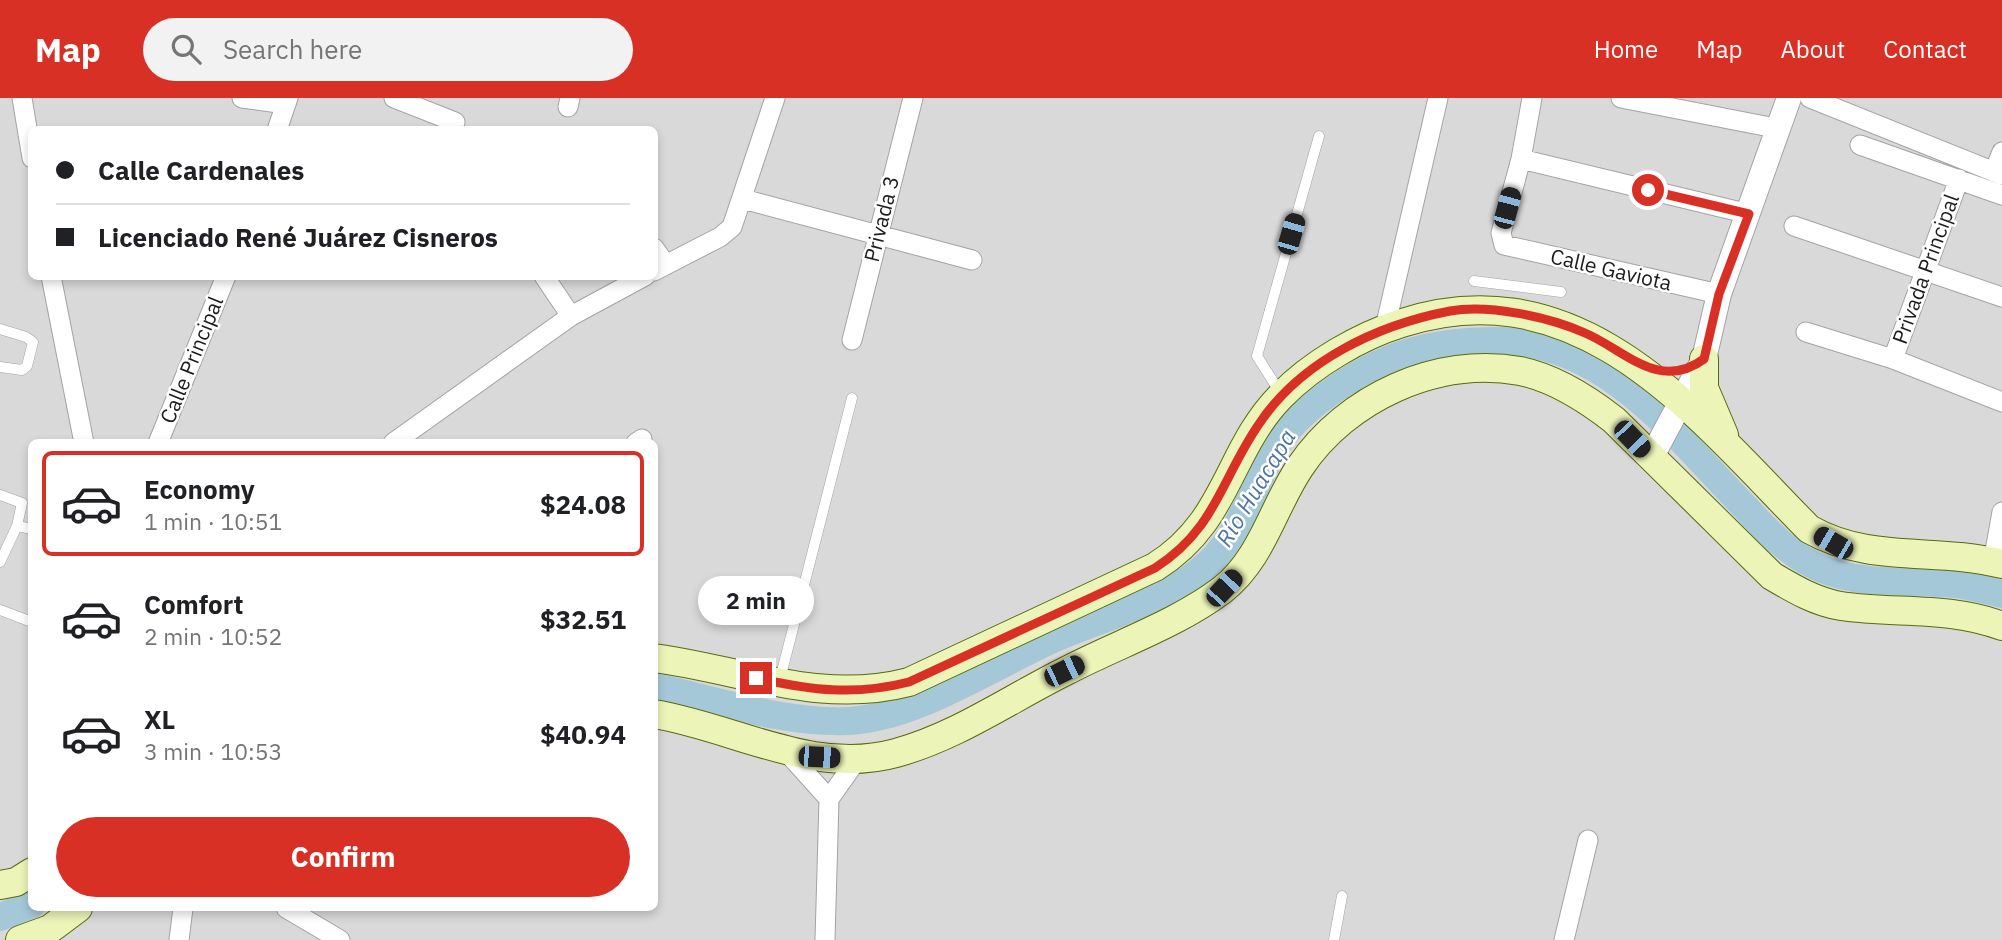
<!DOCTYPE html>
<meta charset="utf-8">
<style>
:root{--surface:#fff;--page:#f2f2f2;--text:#202124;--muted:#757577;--line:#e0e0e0;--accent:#d93025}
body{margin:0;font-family:"IBM Plex Sans",sans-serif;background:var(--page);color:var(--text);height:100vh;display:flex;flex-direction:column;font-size:26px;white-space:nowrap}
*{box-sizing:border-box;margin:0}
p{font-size:23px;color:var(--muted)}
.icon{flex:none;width:38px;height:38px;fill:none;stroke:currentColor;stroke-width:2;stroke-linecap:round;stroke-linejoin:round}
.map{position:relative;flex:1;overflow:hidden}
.drawer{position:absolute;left:28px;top:341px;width:630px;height:472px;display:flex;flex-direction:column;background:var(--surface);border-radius:10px;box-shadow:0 4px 10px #0003}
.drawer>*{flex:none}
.banner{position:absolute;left:28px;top:28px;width:630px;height:154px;border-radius:10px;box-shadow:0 4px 10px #0003;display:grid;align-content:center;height:154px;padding:0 28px;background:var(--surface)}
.end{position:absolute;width:32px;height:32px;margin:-16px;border:9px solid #d93025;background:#fff;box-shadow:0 0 0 4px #fff}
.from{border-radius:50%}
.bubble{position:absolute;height:49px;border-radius:24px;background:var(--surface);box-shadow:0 4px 10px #0003;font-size:23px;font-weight:800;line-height:49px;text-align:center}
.car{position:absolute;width:21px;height:42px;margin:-21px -10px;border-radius:9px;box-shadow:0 0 5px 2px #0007;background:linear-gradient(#222 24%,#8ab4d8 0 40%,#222 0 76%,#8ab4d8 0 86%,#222 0)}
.banner b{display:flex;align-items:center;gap:24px;height:66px;font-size:26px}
.banner b+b{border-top:2px solid var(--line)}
.banner i{width:18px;height:18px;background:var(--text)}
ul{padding:12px 0 0;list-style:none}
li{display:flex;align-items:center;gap:21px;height:105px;margin:0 14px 10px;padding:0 14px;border:4px solid transparent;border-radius:10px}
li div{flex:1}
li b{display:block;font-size:26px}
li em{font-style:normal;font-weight:800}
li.current{border-color:var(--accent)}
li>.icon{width:63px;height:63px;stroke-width:1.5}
.primary-button{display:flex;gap:14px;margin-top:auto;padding:14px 28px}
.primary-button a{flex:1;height:80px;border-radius:42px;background:var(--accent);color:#fff;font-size:28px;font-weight:800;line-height:80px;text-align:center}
header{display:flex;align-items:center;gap:42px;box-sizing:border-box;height:98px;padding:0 35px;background:var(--accent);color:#fff}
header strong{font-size:33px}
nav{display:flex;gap:38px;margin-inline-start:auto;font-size:24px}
.search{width:490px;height:63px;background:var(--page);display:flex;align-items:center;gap:18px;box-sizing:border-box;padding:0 24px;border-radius:38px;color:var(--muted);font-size:26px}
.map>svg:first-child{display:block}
</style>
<header>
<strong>Map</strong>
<div class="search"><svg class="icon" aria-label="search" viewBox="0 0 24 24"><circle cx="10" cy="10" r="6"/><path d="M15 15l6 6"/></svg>Search here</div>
<nav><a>Home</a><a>Map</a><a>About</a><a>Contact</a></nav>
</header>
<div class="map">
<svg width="2002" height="842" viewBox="0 0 2002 842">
<rect width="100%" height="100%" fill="#edeae2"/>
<path fill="#dad9d9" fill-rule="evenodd" d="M0,0H2002V842H0ZM32,32H654V178H32ZM32,345H654V810H32Z"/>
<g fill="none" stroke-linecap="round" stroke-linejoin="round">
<path stroke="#a5c8d8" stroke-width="28" d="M654,589C718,602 783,626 849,623C918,619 991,569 1053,541C1101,520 1172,501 1209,465C1242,434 1253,386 1276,349C1288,328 1306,312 1325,298C1382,256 1432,242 1502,243C1609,246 1674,337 1743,407C1766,432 1790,458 1822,471C1863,488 1913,482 1956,486C1971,488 1987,492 2002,496
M0,819L32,806"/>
<defs>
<path id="service" d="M1474,183L1561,194
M0,231L26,239L33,244L27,268L22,272L0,269
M1281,296L1257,258L1319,38
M0,397L22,405L17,428L0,464
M17,428L32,431
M0,512L32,524
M780,581L852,300
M1334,842L1342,798"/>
<path id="minor" d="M22,0L32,60
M242,0L286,6
M394,0L455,24
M1532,0L1521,61L1501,135L1504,147L1719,196
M1621,0L1780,31
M1810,0L2002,77
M568,9L570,0
M277,32L288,0
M1860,47L2002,97
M1521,61L1749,116
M1994,74L2002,54
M743,101L972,162
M1794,128L2002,199
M654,150L666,167
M654,173L720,139L732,129L775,0
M51,178L84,345
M544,178L571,218
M1385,230L1438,0
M1806,234L1893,261L2002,304
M852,242L913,0
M1893,261L1959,81
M158,345L226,178
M393,345L571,218L645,178
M636,345L642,341
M1993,464L2002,414
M785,652L829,701
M286,810L340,842
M179,842L183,810
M825,842L829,701L858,660
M1564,842L1588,742"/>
<path id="tertiary" d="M1651,360L1704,261L1719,196L1789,0"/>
<path id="secondary" d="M1704,261V290L1724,337
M654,560C743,572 820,607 909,584L1155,469C1228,424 1227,353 1281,298C1312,266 1360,238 1402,225C1582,167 1698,319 1809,431C1870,466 1936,449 2002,466
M654,616C734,629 813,678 896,655C958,638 1011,600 1068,572C1118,546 1177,526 1222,492C1262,461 1273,409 1300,369C1346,300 1437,258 1520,273C1555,280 1587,301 1614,322L1772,478C1794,491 1816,504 1841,508C1895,516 1950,508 2002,528
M0,787L16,784L32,774
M20,842L50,831L78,810"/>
</defs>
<use href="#service" stroke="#a3a3a3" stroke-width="11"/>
<use href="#minor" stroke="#a3a3a3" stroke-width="21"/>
<use href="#tertiary" stroke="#a3a3a3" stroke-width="26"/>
<use href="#secondary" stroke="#586a0c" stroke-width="30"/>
<use href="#service" stroke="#fff" stroke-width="10"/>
<use href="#minor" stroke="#fff" stroke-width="19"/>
<use href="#tertiary" stroke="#fff" stroke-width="24"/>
<use href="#secondary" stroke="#ecf4b8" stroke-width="28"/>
</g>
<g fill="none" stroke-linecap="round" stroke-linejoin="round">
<path stroke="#d93025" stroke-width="9" d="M756,580C811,592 854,598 909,584L1155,470C1216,431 1221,381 1259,326C1301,263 1377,227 1450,213C1489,206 1549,219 1585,235C1625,252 1659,294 1704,261L1719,196L1749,116L1648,92"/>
</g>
<g text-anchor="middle" stroke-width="5" stroke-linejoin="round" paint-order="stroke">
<g font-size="21" fill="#1c1c1c" stroke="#fff">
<text transform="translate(882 121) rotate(-76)" y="7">Privada 3</text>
<text transform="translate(1926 171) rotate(-70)" y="7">Privada Principal</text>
<text transform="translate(1611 172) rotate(13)" y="7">Calle Gaviota</text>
<text transform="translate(192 262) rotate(-68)" y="7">Calle Principal</text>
</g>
<g font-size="23" font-style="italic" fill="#5073a4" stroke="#fff">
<text transform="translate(1256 390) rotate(-59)" y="8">Río Huacapa</text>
</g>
</g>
</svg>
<i class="end from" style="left:1648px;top:92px"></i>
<i class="end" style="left:756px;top:580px"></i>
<div class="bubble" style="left:698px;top:478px;width:116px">2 min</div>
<i class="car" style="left:1507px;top:110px;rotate:15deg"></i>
<i class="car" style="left:1291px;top:136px;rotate:16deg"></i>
<i class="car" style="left:1632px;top:341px;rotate:136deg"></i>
<i class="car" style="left:1833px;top:445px;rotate:300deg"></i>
<i class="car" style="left:1224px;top:490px;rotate:43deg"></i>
<i class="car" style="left:1064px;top:573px;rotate:64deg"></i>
<i class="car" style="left:819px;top:659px;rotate:93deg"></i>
<div class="banner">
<b><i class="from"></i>Calle Cardenales</b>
<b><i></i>Licenciado René Juárez Cisneros</b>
</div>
<section class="drawer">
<ul>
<li class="current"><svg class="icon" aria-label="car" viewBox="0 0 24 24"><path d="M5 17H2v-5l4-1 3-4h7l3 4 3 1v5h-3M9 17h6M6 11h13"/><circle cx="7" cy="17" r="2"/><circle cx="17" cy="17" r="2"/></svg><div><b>Economy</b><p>1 min · 10:51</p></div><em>$24.08</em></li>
<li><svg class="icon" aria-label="car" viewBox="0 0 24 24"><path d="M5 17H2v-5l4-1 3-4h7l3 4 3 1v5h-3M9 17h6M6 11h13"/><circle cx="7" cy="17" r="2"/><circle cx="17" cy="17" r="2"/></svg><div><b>Comfort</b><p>2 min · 10:52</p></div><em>$32.51</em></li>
<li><svg class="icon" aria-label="car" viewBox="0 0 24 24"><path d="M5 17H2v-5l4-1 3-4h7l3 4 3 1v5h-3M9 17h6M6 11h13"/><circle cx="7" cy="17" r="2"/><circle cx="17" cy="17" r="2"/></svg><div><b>XL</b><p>3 min · 10:53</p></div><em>$40.94</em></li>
</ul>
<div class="primary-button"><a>Confirm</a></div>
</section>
</div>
